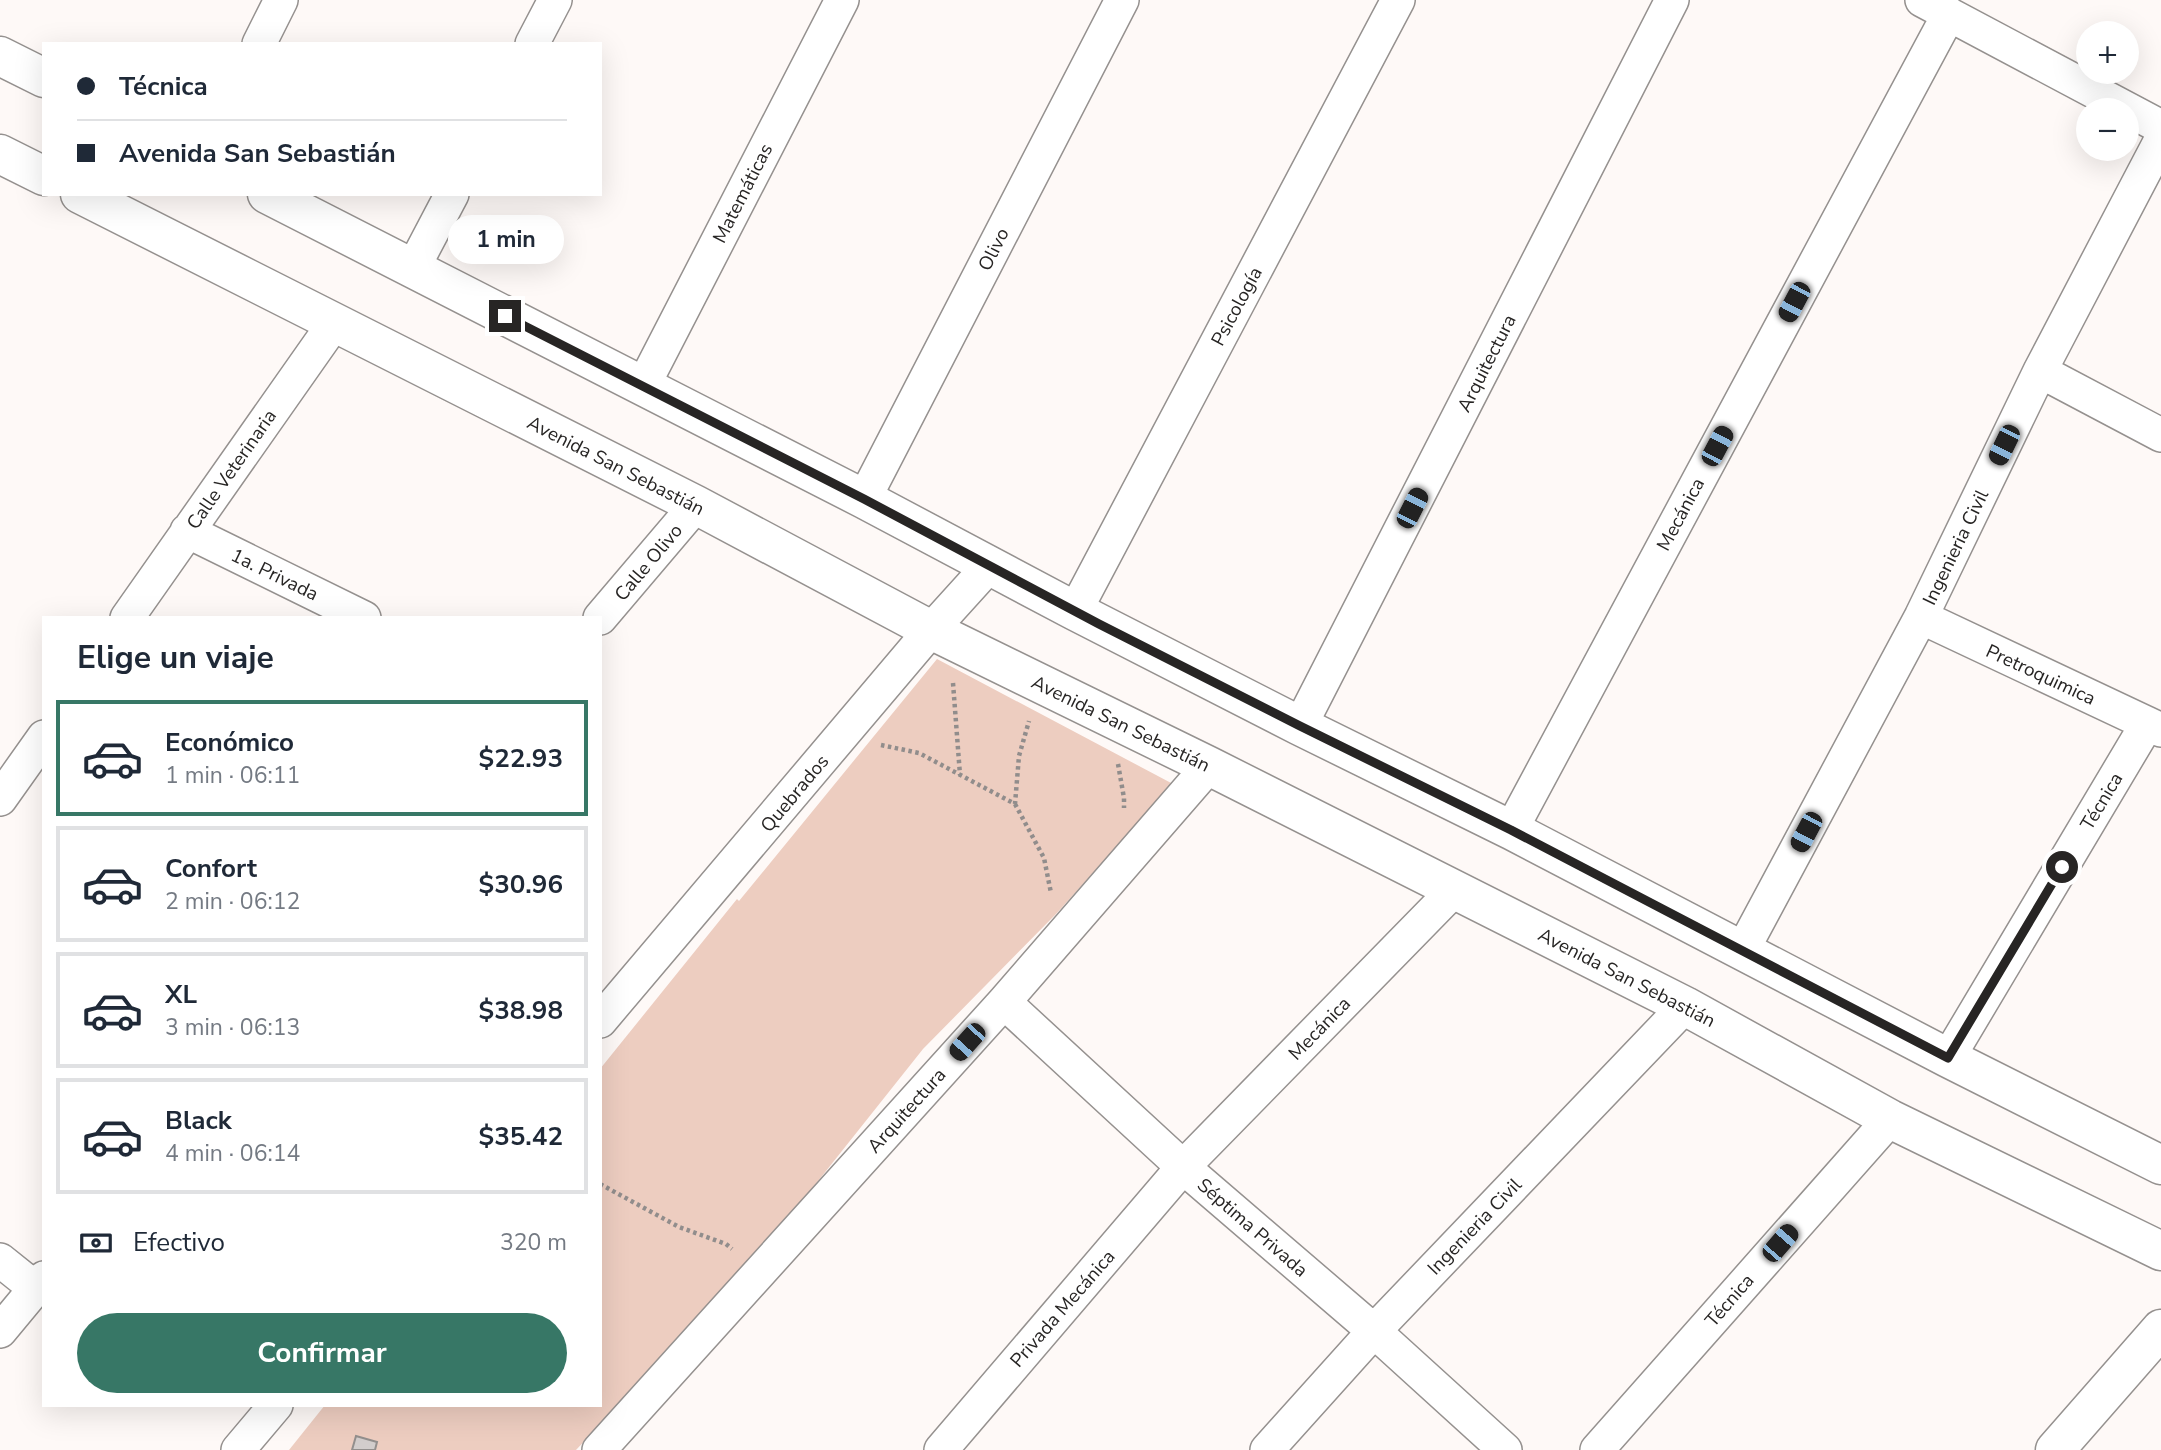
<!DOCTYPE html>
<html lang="es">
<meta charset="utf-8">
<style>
:root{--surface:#fff;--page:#f2f2f3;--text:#1f2937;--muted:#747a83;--line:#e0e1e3;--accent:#377766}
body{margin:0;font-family:"Nunito Sans",sans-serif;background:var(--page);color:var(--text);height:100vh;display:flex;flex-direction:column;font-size:26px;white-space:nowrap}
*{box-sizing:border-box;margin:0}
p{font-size:23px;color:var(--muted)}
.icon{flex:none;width:38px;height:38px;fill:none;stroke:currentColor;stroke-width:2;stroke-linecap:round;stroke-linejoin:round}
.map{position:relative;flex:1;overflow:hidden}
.details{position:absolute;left:42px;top:616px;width:560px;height:791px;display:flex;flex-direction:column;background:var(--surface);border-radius:0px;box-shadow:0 7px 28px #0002}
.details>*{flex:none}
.guide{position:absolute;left:42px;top:42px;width:560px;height:154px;border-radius:0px;box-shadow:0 7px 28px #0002;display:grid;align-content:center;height:154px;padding:0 35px;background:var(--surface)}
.buttons{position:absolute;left:2076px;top:21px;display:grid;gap:14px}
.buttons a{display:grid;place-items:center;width:63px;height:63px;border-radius:50%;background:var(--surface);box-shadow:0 7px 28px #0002;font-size:35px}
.end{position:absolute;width:32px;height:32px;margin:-16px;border:9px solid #272524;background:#fff;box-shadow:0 0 0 4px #fff}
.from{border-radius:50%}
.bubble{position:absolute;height:49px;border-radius:24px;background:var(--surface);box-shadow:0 7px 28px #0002;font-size:23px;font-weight:700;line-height:49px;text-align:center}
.car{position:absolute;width:21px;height:42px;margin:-21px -10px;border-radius:9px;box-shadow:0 0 5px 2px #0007;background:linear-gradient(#222 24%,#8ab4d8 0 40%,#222 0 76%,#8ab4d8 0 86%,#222 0)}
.guide b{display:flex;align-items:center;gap:24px;height:66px;font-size:26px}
.guide b+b{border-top:2px solid var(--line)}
.guide i{width:18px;height:18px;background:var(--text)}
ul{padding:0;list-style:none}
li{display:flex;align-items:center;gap:21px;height:116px;margin:0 14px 10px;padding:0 21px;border:4px solid var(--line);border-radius:0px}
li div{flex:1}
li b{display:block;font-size:26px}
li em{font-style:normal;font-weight:700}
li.on{border-color:var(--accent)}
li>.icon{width:63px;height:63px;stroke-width:1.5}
h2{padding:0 35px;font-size:32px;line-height:84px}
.pay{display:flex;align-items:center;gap:18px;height:77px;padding:0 35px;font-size:26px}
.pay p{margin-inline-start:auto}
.cta{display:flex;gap:14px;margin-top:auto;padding:14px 35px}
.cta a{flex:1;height:80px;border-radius:42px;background:var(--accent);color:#fff;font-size:28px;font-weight:700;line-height:80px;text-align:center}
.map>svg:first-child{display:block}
</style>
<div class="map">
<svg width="2161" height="1450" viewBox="0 0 2161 1450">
<rect width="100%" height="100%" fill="#fef9f7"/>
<path fill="#edcdc0" d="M937,659L1173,784L1056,914L923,1049L752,1264L576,1450H289L325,1405H600V1069L737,899L739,901Z"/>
<path fill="#d2cdcc" stroke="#938f8d" stroke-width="2" d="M356,1436L377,1442L375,1450H352Z"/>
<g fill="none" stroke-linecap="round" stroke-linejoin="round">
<defs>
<path id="street" d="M1922,0L2161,127
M259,44L281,0
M532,44L555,0
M412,270L452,194
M2040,371L2161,435
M643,386L842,0
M864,499L1122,0
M187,531L364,618
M1075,611L1398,0
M1921,617L2161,730
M127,618L335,322
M600,618L696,505
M1300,726L1672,0
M0,799L44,737
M1511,830L1949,14
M1742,951L1921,617L2040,371L2161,140
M1004,1002L1183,1167L1374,1331L1505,1450
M600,1021L931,630L989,566
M1948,1058L2147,724
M0,1260L35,1288
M0,1331L44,1278
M238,1450L276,1405
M599,1450L1004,1002L1209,766
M941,1450L1183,1167L1455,889
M1267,1450L1374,1331L1685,1006
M1597,1450L1890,1119"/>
<path id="secondary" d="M0,56L44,78
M0,154L44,176
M80,194L696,505L931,630L1209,766L1685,1006L1890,1119L2161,1251
M267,194L864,499L1075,611L1300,726L1511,830L1948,1058L2161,1165
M2055,1450L2161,1329"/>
</defs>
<use href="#street" stroke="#95918f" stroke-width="36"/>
<use href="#secondary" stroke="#95918f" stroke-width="41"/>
<path stroke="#918d8c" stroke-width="4.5" stroke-dasharray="3.5 3.5" stroke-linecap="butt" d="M953,683L960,775
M881,745L919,753L1015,804L1019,756L1029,721
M1118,764L1124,798V808
M1015,804L1044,858L1051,893
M600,1184L679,1227L726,1244L732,1249"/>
<use href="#street" stroke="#fff" stroke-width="33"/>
<use href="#secondary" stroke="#fff" stroke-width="38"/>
</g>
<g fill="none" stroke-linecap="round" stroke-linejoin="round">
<path stroke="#272524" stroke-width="9" d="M505,316L864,499L1099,624L1300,726L1511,830L1948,1058L2062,867"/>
</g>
<g text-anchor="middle" stroke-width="6" stroke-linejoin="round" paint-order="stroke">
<g font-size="19" fill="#272524" stroke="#fff">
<text transform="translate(742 193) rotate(-63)" y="7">Matemáticas</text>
<text transform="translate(993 249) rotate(-63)" y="7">Olivo</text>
<text transform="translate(1236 306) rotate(-62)" y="7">Psicología</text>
<text transform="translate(1486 363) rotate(-63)" y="7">Arquitectura</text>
<text transform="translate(616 465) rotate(27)" y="7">Avenida San Sebastián</text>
<text transform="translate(231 469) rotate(-55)" y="7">Calle Veterinaria</text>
<text transform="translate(1680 514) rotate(-62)" y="7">Mecánica</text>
<text transform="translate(1955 547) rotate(-64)" y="7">Ingenieria Civil</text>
<text transform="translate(648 562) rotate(-50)" y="7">Calle Olivo</text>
<text transform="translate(275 574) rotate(26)" y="7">1a. Privada</text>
<text transform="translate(2041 674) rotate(25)" y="7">Pretroquimica</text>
<text transform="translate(1121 723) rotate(26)" y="7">Avenida San Sebastián</text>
<text transform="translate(794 793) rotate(-50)" y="7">Quebrados</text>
<text transform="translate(2101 801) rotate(-59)" y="7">Técnica</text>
<text transform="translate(1627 977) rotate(27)" y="7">Avenida San Sebastián</text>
<text transform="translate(1319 1028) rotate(-46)" y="7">Mecánica</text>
<text transform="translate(906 1110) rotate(-48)" y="7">Arquitectura</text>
<text transform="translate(1474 1226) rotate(-46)" y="7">Ingenieria Civil</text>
<text transform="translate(1253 1227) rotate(41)" y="7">Séptima Privada</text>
<text transform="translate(1729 1300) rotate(-49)" y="7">Técnica</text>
<text transform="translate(1062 1308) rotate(-49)" y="7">Privada Mecánica</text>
</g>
</g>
</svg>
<div class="buttons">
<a>+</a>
<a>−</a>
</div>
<i class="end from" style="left:2062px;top:867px"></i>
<i class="end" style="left:505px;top:316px"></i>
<div class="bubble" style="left:448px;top:215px;width:116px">1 min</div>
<i class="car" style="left:1794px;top:302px;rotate:208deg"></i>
<i class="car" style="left:2004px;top:445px;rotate:206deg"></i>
<i class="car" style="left:1717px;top:446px;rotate:28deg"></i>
<i class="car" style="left:1412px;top:508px;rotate:27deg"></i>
<i class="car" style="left:1806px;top:832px;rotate:208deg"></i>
<i class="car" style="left:967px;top:1042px;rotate:222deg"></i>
<i class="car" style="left:1780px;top:1243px;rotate:41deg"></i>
<div class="guide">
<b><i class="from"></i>Técnica</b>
<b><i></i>Avenida San Sebastián</b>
</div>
<section class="details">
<h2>Elige un viaje</h2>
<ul>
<li class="on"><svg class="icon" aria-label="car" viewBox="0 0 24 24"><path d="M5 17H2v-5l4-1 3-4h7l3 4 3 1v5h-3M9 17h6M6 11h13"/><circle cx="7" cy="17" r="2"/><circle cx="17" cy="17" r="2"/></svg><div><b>Económico</b><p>1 min · 06:11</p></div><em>$22.93</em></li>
<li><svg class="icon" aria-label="car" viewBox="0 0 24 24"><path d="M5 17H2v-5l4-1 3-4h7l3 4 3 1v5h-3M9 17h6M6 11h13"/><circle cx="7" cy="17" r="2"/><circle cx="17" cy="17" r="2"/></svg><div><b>Confort</b><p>2 min · 06:12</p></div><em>$30.96</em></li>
<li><svg class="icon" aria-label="car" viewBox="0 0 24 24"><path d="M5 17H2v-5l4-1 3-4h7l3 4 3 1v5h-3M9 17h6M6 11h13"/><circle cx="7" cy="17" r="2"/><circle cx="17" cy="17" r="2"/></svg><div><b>XL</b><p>3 min · 06:13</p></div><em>$38.98</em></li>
<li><svg class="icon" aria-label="car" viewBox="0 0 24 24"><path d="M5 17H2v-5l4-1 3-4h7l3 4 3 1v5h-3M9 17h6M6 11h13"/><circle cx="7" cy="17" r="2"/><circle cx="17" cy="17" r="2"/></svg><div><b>Black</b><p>4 min · 06:14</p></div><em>$35.42</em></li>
</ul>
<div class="pay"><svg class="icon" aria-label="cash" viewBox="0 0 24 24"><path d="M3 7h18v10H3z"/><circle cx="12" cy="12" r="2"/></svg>Efectivo<p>320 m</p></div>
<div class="cta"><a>Confirmar</a></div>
</section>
</div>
